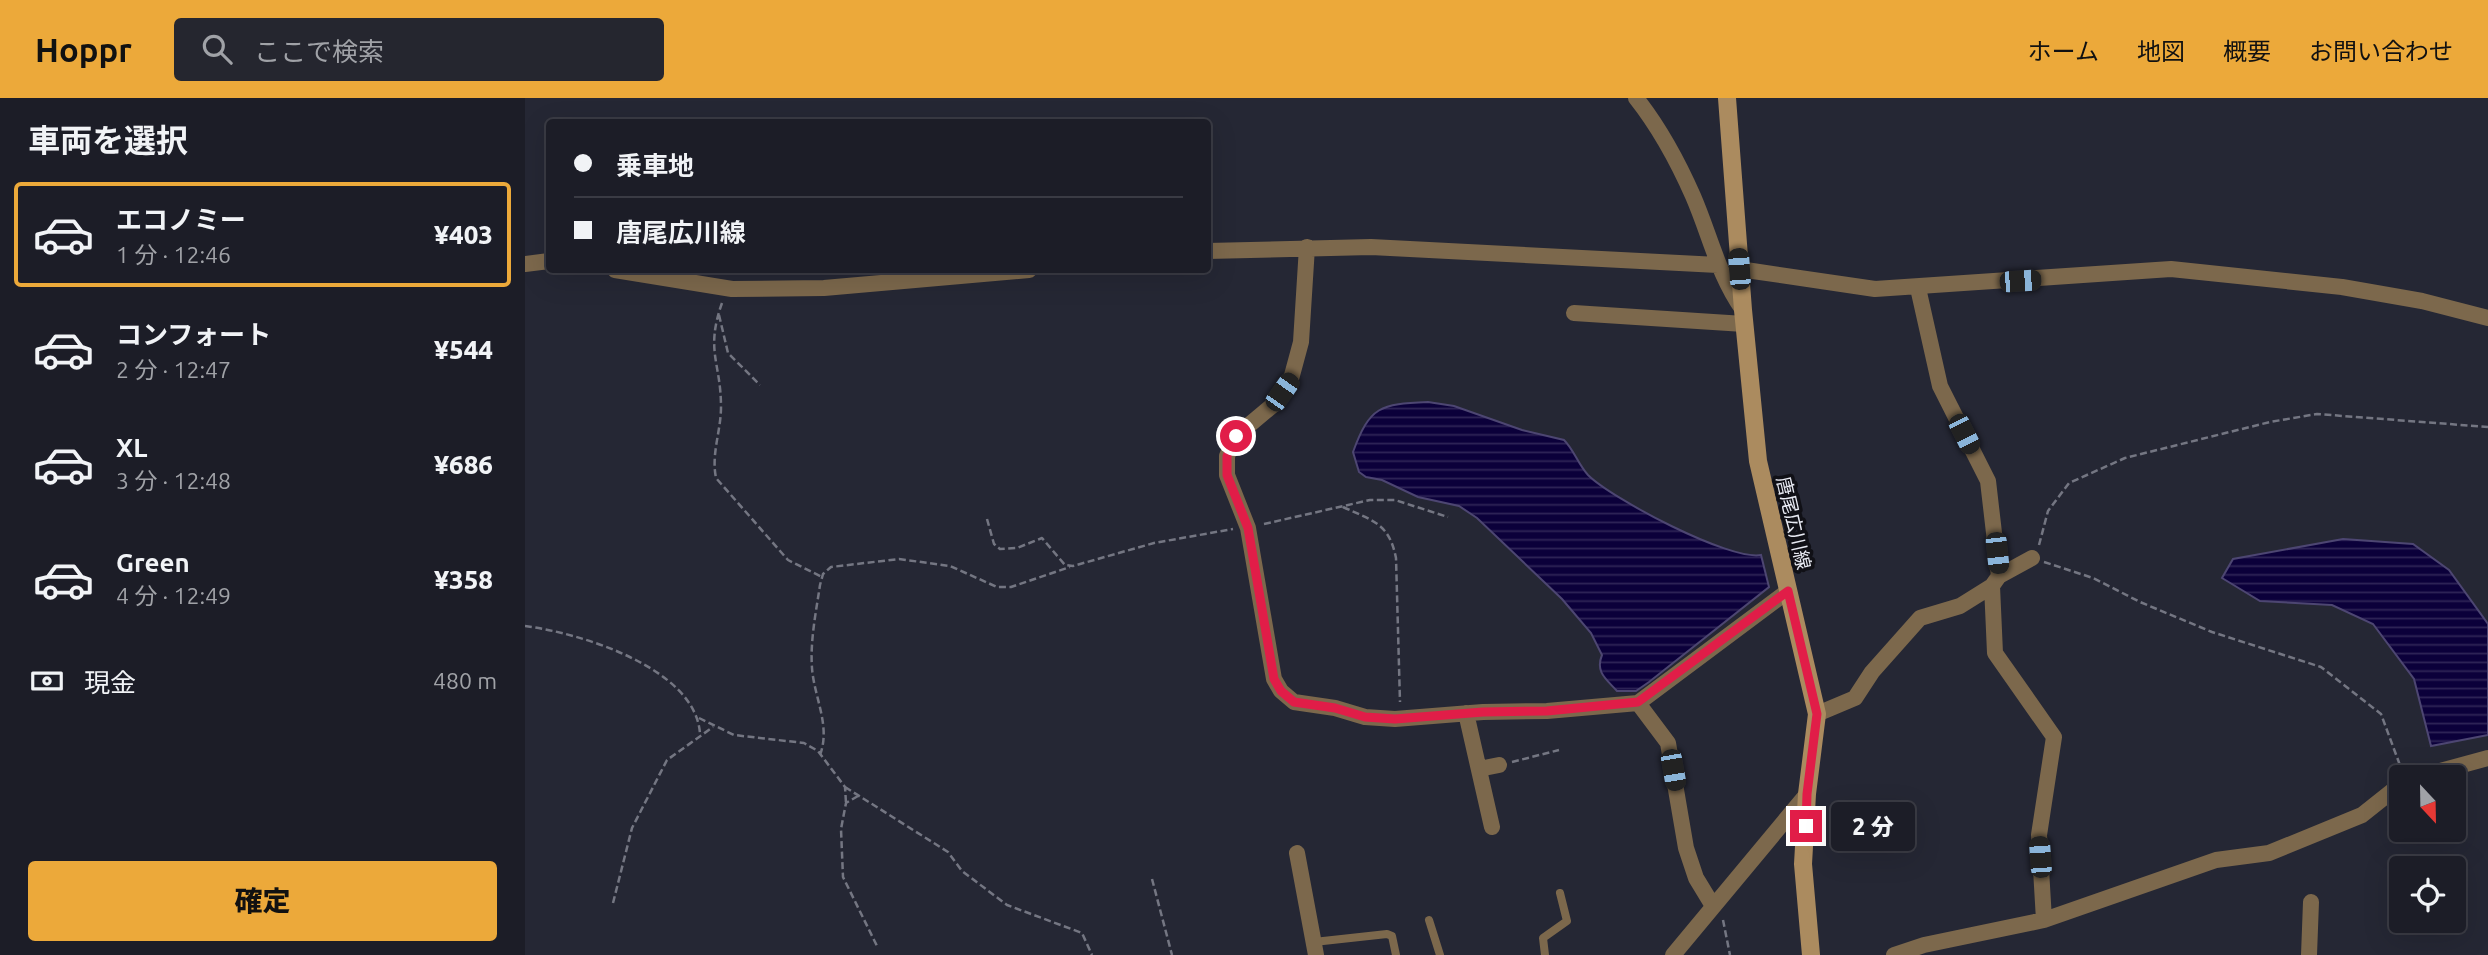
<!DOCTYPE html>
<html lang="ja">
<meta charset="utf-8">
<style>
:root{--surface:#1c1d27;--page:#25262f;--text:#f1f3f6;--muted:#a0a2a7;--line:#3a3b44;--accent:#eca93a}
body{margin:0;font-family:Ubuntu,"Noto Sans JP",sans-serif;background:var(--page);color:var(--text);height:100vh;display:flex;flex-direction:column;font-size:26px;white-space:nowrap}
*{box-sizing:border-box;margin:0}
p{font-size:23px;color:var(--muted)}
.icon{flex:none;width:38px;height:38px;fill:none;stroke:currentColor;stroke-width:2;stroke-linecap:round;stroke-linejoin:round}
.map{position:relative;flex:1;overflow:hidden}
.panel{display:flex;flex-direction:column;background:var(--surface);width:525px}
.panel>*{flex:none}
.guide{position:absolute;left:21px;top:21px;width:665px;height:154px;border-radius:7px;box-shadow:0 7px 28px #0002,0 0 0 2px var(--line);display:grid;align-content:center;height:154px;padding:0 28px;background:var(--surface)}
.needle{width:46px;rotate:158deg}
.buttons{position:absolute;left:1864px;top:667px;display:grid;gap:14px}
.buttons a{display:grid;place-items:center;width:77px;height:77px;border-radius:7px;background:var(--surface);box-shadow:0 7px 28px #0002,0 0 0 2px var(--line);font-size:35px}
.end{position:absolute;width:32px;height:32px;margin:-16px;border:9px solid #e11d48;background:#fff;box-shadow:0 0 0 4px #fff}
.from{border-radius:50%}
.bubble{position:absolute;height:49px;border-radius:7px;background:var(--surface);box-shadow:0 7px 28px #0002,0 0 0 2px var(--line);font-size:23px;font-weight:800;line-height:49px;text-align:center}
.car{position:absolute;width:21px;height:42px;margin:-21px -10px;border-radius:9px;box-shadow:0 0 5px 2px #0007;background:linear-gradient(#222 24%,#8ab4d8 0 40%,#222 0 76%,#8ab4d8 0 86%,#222 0)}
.guide b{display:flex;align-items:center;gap:24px;height:66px;font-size:26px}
.guide b+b{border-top:2px solid var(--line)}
.guide i{width:18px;height:18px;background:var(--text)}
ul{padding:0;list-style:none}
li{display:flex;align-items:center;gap:21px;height:105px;margin:0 14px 10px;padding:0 14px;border:4px solid transparent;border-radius:7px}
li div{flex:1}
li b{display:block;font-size:26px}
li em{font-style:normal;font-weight:800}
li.current{border-color:var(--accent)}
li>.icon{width:63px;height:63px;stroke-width:1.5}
h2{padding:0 28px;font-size:32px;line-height:84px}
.pay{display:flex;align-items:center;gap:18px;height:77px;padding:0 28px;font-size:26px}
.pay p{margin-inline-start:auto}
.primary-button{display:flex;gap:14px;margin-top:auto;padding:14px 28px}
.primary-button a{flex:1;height:80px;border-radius:7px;background:var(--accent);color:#111;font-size:28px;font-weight:800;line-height:80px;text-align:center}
header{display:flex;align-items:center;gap:42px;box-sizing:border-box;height:98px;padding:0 35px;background:var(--accent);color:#111}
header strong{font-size:33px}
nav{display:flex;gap:38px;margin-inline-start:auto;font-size:24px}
.search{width:490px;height:63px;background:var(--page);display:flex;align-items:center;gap:18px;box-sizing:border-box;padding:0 24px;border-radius:7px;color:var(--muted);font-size:26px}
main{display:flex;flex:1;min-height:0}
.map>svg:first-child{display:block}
</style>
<header>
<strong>Hoppr</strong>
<div class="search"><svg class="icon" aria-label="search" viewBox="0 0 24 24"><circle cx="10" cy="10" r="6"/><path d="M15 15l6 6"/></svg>ここで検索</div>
<nav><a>ホーム</a><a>地図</a><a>概要</a><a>お問い合わせ</a></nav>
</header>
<main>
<section class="panel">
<h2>車両を選択</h2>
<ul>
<li class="current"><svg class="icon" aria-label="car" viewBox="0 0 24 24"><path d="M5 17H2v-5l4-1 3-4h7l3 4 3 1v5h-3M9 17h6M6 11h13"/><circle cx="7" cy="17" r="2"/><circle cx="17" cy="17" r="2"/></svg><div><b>エコノミー</b><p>1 分 · 12:46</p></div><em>¥403</em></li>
<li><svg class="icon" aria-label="car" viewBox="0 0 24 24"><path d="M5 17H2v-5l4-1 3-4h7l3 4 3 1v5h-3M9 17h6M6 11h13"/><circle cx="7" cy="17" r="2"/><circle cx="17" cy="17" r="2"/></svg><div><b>コンフォート</b><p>2 分 · 12:47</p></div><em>¥544</em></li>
<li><svg class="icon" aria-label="car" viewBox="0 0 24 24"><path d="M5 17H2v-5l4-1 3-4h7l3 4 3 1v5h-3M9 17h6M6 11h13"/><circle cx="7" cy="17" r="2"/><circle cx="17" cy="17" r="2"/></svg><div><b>XL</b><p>3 分 · 12:48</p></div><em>¥686</em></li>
<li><svg class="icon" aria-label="car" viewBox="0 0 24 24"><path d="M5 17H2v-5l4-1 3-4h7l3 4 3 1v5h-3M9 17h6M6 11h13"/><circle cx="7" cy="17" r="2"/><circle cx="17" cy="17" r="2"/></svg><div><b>Green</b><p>4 分 · 12:49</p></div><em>¥358</em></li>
</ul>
<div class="pay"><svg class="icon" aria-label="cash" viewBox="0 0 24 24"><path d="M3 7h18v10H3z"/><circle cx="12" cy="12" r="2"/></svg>現金<p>480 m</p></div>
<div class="primary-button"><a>確定</a></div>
</section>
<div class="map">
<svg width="1963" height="857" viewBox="0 0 1963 857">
<defs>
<pattern id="water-rules" width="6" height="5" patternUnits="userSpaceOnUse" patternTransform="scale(1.75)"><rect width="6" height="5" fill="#0b003a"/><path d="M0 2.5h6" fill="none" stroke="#2f2557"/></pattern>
</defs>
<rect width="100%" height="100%" fill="#252734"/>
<path fill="url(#water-rules)" stroke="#4d4672" stroke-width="2" d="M903,304L929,308L997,332L1039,342C1049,352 1053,366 1063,377C1087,401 1205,463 1236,457L1244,489L1124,584L1111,593H1092C1081,581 1070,574 1077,557L1066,535L1037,501L952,420L934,408L893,399L857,382L841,379L834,374L828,354C845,308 855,306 903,304Z
M1818,441L1888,446L1924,472L1963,526V637L1906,648L1889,581L1848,526L1807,507L1735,503L1697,480L1708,461Z"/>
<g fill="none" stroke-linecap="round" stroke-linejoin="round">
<path stroke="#747682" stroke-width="2.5" stroke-dasharray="7 3.5" stroke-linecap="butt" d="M197,205C180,253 196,264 196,309C196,333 186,356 191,380L263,462L297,479
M194,217L203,255L235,287
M818,409C848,423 864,425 871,460L875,604
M462,421L469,446L475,451L492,450L517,440L540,467L548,468L629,445L708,431
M739,426L845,402H870L923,419
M1514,447L1523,413L1544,385L1600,360L1745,324L1792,316L1963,329
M1519,464L1568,480L1615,504L1687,534L1796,569L1856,616L1876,670
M0,528C55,535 171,570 175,636
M174,620L209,637L279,645L293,653L320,689L321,705
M295,657C306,628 289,599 287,570C285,543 291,514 295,487L298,476L306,469L374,461L425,468L472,489H486L545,469
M987,664L1034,652
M320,689L423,754L437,773L482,807L557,835L567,857
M333,698L321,705L316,731L318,779L353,850
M627,781L647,857
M88,805L107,730L142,662L188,629
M1198,822L1205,857"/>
<path stroke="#7c684c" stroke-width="8" d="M904,822L915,857
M789,844L862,836L867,838L871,857
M1020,857L1018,840L1042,823L1035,795"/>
<path stroke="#7c684c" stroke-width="16" d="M1111,0C1134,29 1153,64 1168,98C1185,137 1193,177 1218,212
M782,149L776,244L766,281L748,307L711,338L702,358V377L723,430L749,581L756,593L769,604L810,610L840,619L870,621L958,614L1022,613L1113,605L1263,493
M682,153L846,149L1193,167
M0,166L24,163
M1214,171L1350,191L1646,171L1817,189L1897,203L1963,220
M90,172L207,191L299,190L504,172
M1393,190L1415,288L1463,383L1474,478
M1049,215L1219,226
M1467,488L1470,555L1529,639L1514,737L1519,822
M1113,605L1143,645L1161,750L1171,780L1188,808
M941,615L967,729
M1292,616L1330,600L1347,574L1395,520L1435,508L1467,488L1474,478L1507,460
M954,671L974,667
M1893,679L1963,660
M772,755L791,857
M1148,857L1282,696
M1369,857L1399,847L1519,822L1691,762L1744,755L1837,717L1876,686
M1784,857L1786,804"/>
<path stroke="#ab8b5f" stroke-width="18" d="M1202,0L1218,212L1233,363L1292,616L1282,696L1278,766L1286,857"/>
</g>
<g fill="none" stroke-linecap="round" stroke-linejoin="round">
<path stroke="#e11d48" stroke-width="9" d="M711,338L702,358V377L723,430L749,581L756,593L769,604L810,610L840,619L870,621L958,614L1022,613L1113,604L1263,493L1292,616L1282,696L1281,728"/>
</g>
<g text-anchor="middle" stroke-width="7" stroke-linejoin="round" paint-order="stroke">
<g font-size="19" fill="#e8eaf3" stroke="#101016">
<text transform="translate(1269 425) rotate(77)" y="7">唐尾広川線</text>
</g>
</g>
</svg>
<div class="buttons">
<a><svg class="needle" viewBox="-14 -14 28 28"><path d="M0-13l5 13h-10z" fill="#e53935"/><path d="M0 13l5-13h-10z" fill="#a0a2a7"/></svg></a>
<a><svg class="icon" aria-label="locate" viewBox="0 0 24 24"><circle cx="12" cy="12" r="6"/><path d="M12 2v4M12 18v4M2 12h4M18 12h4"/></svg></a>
</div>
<i class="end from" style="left:711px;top:338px"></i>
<i class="end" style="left:1281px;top:728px"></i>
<div class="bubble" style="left:1306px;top:704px;width:84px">2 分</div>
<i class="car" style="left:1214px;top:171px;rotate:356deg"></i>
<i class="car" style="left:1495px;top:183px;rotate:86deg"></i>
<i class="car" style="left:757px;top:294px;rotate:35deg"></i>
<i class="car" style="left:1439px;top:336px;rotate:153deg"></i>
<i class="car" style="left:1472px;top:455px;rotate:174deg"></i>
<i class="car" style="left:1148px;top:672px;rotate:170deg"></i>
<i class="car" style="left:1515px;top:759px;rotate:356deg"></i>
<div class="guide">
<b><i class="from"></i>乗車地</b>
<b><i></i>唐尾広川線</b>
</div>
</div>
</main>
